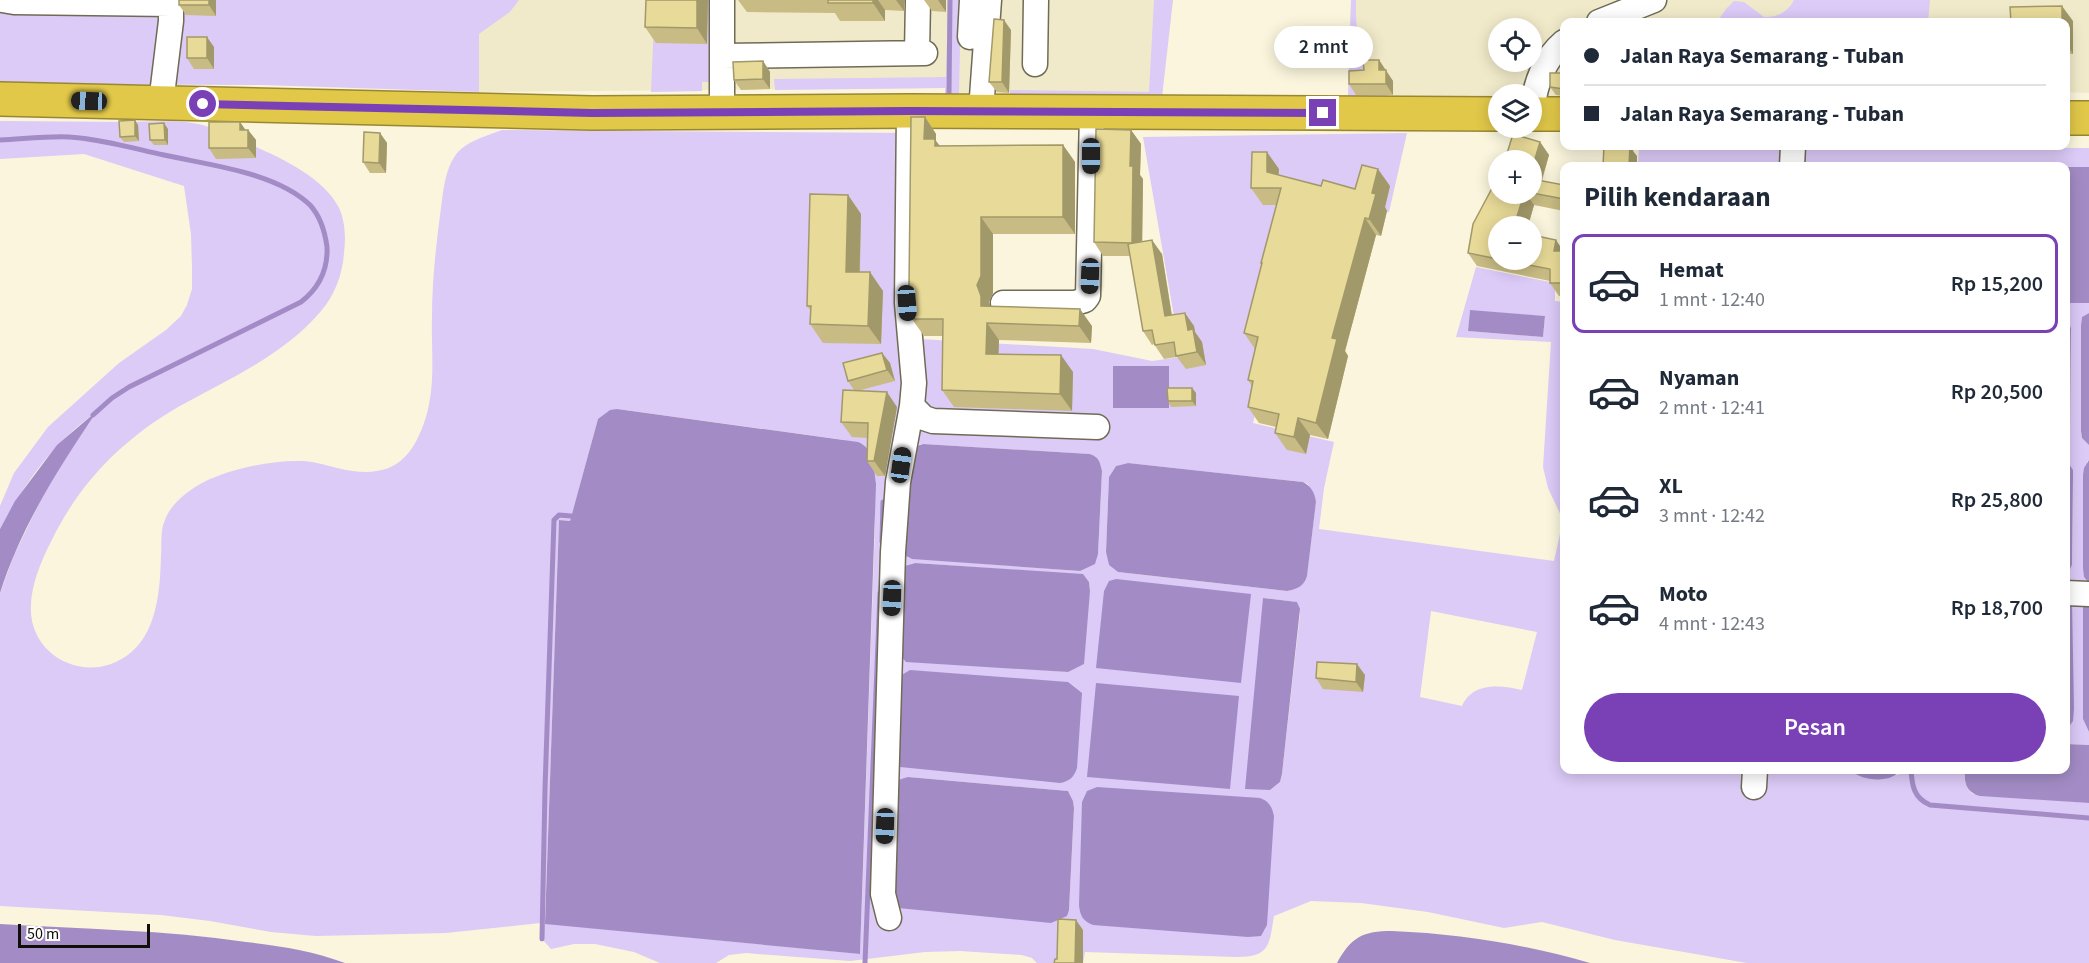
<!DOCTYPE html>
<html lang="id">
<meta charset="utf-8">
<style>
:root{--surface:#fff;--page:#f2f2f3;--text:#1f2937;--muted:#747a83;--line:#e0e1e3;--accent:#7a40b6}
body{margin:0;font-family:"Source Sans 3",sans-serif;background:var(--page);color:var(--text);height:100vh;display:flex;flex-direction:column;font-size:22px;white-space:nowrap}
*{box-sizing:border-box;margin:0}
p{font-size:20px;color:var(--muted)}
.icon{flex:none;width:33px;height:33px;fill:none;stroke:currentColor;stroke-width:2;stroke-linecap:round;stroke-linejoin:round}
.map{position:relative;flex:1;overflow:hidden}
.details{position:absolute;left:1560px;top:162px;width:510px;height:612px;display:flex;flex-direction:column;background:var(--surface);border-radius:12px;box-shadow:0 3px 15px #0003}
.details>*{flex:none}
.banner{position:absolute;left:1560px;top:18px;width:510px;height:132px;border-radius:12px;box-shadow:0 3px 15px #0003;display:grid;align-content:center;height:132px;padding:0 24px;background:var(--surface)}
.buttons{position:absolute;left:1488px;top:18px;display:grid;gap:12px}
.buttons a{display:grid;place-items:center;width:54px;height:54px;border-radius:50%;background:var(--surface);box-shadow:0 3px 15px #0003;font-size:30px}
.scale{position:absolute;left:18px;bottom:15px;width:132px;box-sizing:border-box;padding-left:6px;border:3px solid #100f07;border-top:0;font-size:16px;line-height:21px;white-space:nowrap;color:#100f07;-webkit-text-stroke:4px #fff;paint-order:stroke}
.end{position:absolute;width:27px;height:27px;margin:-14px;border:8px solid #7a40b6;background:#fff;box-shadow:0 0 0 3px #fff}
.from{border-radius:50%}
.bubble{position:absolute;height:42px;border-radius:21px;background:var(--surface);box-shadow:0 3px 15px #0003;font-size:20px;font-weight:600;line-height:42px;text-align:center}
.car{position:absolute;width:18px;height:36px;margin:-18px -9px;border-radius:8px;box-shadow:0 0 4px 2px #0007;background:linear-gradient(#222 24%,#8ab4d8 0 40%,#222 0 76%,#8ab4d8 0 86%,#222 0)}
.banner b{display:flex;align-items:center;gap:21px;height:57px;font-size:22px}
.banner b+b{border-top:2px solid var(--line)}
.banner i{width:15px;height:15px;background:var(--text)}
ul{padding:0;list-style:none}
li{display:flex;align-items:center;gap:18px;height:99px;margin:0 12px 9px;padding:0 12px;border:3px solid transparent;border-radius:12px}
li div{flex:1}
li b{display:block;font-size:22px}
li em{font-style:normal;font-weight:600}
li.selected{border-color:var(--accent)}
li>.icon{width:54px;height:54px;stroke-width:1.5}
h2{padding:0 24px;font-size:27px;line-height:72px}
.button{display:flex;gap:12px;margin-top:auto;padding:12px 24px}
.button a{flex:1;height:69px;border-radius:36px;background:var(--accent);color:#fff;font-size:24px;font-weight:600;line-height:69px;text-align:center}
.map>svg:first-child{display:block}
</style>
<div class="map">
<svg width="2089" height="963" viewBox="0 0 2089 963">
<rect width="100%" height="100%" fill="#faf5dc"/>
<path fill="#f1eaca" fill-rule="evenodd" d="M519,0H1168L1162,97L945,94V88L479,92V34L510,12Z
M1351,0H2089V93L2066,92V22H1564V97L1498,94V97L1348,98ZM1498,28H1532V62H1498Z"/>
<path fill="#dccaf7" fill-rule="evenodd" d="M0,0H519L510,12L479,34V92L262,85L0,84Z
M655,0H709V82H702V91L651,92Z
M948,0H961L959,94H945V88L775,90L774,79L946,77Z
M1154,0H1173L1162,97L1010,94V90L1149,92Z
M1351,0H1356C1355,42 1362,66 1390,98H1348Z
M1794,0H1930L1928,22H1717L1726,9L1734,1L1744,2L1764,17C1777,18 1789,11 1794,0Z
M0,121C43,121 85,122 128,122C148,122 171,120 192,123C209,125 227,135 243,141C274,155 323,175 339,208C345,221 346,238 344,252C343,273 335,295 321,311C283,356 228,379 178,407C128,436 86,476 58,528C46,551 32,578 31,605C28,648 71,678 111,664C156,648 160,596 161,556C162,544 160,531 165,520C171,503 189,490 204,482C230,469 272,460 301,461C313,461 325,465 337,468C387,480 411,465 426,417C436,382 431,353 432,317C432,281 436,245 441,208C443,192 445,170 455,156C465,141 487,136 502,130L918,133L919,339L1093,349L1152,361L1181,357L1143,137L1407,133L1389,212L1339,205L1269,354L1253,423L1334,442L1324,488L1319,529L1554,561L1563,520L1548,488L1543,467L1551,342L1456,337L1476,267L1555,283V301L1564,302V770H1851L1854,774L1898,775L1900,770H1965C1964,779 1965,788 1973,794L2089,803V963H1747L1615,940L1542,922L1504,928L1428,912L1361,903L1311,901L1274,916C1269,944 1271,957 1237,957L1085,952L1083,963H1037L1032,958L1022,955L960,951L925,952L850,961L746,953L729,955L716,963H660L634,952L595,944H574L551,949L542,939L540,923L446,933L316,936L271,932L210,921L161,915L0,906V593L14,555L50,481L95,413C53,443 24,484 0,529V506L14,473L48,427L119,363L166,330L181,316L187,305L192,289V267L191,234L184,186L84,154L0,159ZM1470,311L1545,316L1543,337L1468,331ZM1142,366H1169V408ZM617,409L845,440L874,473L875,527L860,954L545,923L559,520L570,521L598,419ZM923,444L1090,454C1099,457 1100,462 1102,471L1098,554L1080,571L908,558L917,445ZM1128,463L1303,482L1308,484L1316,502L1307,575C1304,586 1298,589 1287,591L1118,572L1109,565L1106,551L1109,477L1116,466ZM915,563L1083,575L1089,582L1090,591L1068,672L1017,668L910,564ZM1264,598L1297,602L1300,614L1282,774L1280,782L1270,790L1262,789ZM1431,611L1537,632L1522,690C1500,685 1473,682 1462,706L1420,697ZM908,777L1068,791L1073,801L1074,808L1069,910Z
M1639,146L2089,148V167L1638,166Z
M2066,303H2089V313L2082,317L2081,325V431L2082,438L2089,445V460L2087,462L2088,582L2083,602V719L2089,732V745L2066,744V731L2069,728L2066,578L2072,565L2073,478C2072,465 2070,468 2066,459C2061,450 2068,438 2070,430L2071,328L2066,315Z"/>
<path fill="#a38cc5" d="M2066,167H2089V303H2066Z
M1470,310L1545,316L1543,337L1468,331Z
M2089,313V445L2082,438L2081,431V325L2082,317Z
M2066,315L2071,328L2070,430L2066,440Z
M1113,366H1169V408H1113Z
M617,409L858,442C874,448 874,469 876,484L860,954L545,924L559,520L570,521L598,419L610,410Z
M97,411C58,469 21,527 0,593V529L15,501L57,445Z
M923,444L1090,454C1099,457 1100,462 1102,471L1098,554L1095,564L1080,571L912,559L904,555L911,448Z
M2066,459L2073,470V478L2072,565L2066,578Z
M2089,460V583L2084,577L2083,568V475L2084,468Z
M1128,463L1303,482C1311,486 1315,493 1316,502L1307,576C1304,586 1298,589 1287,591L1118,572L1109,565L1106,552L1109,477L1116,466Z
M915,563L1083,574L1089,582L1090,591L1084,664L1068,672L906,662L895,649L902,571L905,566Z
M1116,579L1251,594L1241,683L1096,668L1104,591L1109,581Z
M1263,598L1297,602L1300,609L1282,774L1280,782L1270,790L1245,789Z
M2066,600L2072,601L2074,709L2073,721L2066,731Z
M2083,601H2089V732L2083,719Z
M910,670L1068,682L1082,693L1077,768C1074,777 1070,781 1060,783L900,767L896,764L895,679Z
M1096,683L1239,696L1230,789L1087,777Z
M2066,744L2089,745V803L1980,796C1966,792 1964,783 1965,770H2066Z
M1851,770H1900C1892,784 1860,781 1851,770Z
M908,777L1068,791L1073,801L1074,808L1069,910L1067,916L1051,923L898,908L887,888L898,780Z
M1097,787L1260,798C1269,801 1272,807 1274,816L1267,925L1261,936L1248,937L1093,925C1083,921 1080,916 1079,905L1082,802L1087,791Z
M0,924C82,929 165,930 246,942C280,946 313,951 345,963H0Z
M1392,931C1462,934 1523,944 1590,963H1337C1351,937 1363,931 1392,931Z"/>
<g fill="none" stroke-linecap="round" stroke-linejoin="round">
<path stroke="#a38cc5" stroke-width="5" d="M949,94L950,0
M0,140C23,139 46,136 69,137C101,139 132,148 164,155C208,165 276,172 310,205C320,216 325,232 327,247C328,270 319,288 301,302L129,387L112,398L93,415
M882,542L883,502
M1911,770C1912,786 1914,798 1930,805L2089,818
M542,939L545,789L554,520L559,515L571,516
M865,963L880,593"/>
<defs>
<path id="minor" d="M2,0L14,2L171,4
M722,0V113
M1599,22L1654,0
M970,37L972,0
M917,53L918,0
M722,56L925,53
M1035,64L1036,0
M161,103L171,21V0
M1532,109C1536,82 1544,59 1564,42
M981,111L989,0
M1792,166L1793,146
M1003,303H1075L1085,300L1088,296L1092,112
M912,406L924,418L933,421L1097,427
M2066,593L2089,594
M1754,787L1755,770
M889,918L883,894L893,552L898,482L912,406L914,383L907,303L909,111"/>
<path id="highway" d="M0,99L592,113L909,111L1498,114
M1532,114H1564
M2066,118H2089"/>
</defs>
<use href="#minor" stroke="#6f6b55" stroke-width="27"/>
<use href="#highway" stroke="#988732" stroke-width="36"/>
<use href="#minor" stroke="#fff" stroke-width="24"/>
<use href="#highway" stroke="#e1c849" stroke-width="33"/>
</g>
<path fill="#c8bb83" d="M216,0V16L186,15L179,5Z
M646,0H708L707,44L656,43L645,27Z
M738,0H905L904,11L885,10V21H840L835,13L747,12Z
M924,0H946V12L932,11Z
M2073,21V54H2066V22Z
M1011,30L1009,93L997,92L989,82Z
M214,47V69H194L187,58Z
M1379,60L1393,81V95H1356L1349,84L1364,70Z
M763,61L770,72V89L741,90L734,80Z
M1564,73V96L1556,95L1550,87Z
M925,117L936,134V141L940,146L1063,145L1075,162V234H993V293L989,302L990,306L1092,326L1091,343L999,340L998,354L1073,372L1072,411L954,407L942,390L943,336H924L912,319Z
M240,122L245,130H248L256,140V158L216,159L209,148Z
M138,125L139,141L124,142L120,137Z
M168,129V145H154L150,140Z
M1131,130L1141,144L1140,175L1143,179L1142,242L1162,254L1172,315L1194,326L1195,332L1202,342L1206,365L1186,369L1177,357L1164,359L1154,344L1152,345L1143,331L1130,256H1103L1094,242Z
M380,133L387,143L386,173H370L363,162Z
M1540,142L1549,155L1542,181L1564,185V211L1534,205L1528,226H1498V260H1532L1564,251V296H1559L1550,283V281L1477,266L1468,253L1498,194H1532V160Z
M1279,169L1278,175L1321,186L1355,189L1390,186L1385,207L1387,211L1381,236L1376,235L1345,351L1348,356L1328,439L1310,435L1306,454L1287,450L1275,433L1276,427L1259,423L1248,407L1252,386L1248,380L1255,349L1244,333L1262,265L1261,263L1277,205H1263L1251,188Z
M848,195L861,214L860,272L883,291L881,344L823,343L810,324L811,311L807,306Z
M882,353L890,363L895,381L857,391L897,407L885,476H877L867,461L868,438L852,437L841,422L854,390L848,381Z
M1192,388L1196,393V406L1171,407L1168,401Z
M1365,675L1363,692L1323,689L1316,678Z"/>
<path fill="#a2996a" d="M209,0H216V16L209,5Z
M697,0H708L707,44L697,28Z
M873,0H878L885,10V21L873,3Z
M896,0H905L904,11Z
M938,0H946V12Z
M2062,6L2073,21V54L2066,43V22H2062Z
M1004,20L1011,30L1009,93L1002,82Z
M207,37L214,47V69L207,58Z
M1379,60L1393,81V95L1386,84L1379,70Z
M763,61L770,72V89L763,79Z
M925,117L936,134V141L947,156L924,139Z
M135,120L138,125L139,141L135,136Z
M240,122L247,132L240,130Z
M164,123L168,129V145L165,140Z
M248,130L256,140V158L248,148Z
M1131,130L1141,144L1140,175L1143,179L1142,257L1132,243L1130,166Z
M380,133L387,143L386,173L379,163Z
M1540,142L1549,155L1538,192L1532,183V169Z
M1063,145L1075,162V234L1063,217Z
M1626,146H1632L1634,148L1633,151L1637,156V166H1629Z
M1267,152L1279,169L1278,189L1267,172Z
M1378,169L1390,186L1385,207L1387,211L1381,236L1369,219L1372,193Z
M1524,194H1526L1534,205L1528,226H1514Z
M848,195L861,214L859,291L846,272Z
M981,217L993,234V293L989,302L993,313L981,306L977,285Z
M1365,218L1376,235L1345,351L1348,356L1328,439L1316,423L1332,338Z
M1152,240L1162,254L1174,330L1165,316Z
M1556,240L1564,252L1554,251Z
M870,272L883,291L881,344L868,326Z
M1080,309L1092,326L1091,343L1079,326Z
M1185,313L1194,326L1195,332L1202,342L1206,365L1197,352L1188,330Z
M987,323L999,340L998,371L986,354Z
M882,353L890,363L895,381L887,370Z
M1061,355L1073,372L1072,411L1060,394Z
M1192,388L1196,393V406L1192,401Z
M887,392L897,407L885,476L874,461Z
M1298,418L1310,435L1306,454L1294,437Z
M1357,664L1365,675L1363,692L1356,682Z
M1076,920L1083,930V963H1075Z"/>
<path fill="#e8da98" stroke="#a2996a" stroke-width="1.5" d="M179,0H209V5H179Z
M646,0H697V28L645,27Z
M828,0H873V3H828Z
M2062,6V22H2011L2010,7Z
M994,19L1004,20L1002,82H989Z
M187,37H207V58H187Z
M1363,60H1379V70H1386V84H1349V71L1364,70Z
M763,61V79L734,80L733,62Z
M1550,73H1564V89L1550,87Z
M911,117H925L924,139H935V146L1063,145V217H981V276L977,285L981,296V306L1080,309L1079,326L987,323L986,354L1061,355L1060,394L942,390L943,319H912L909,285Z
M135,120V136L120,137L119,121Z
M209,122H240V130H248V148H209Z
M164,123L165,140H150L149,124Z
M1096,129L1131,130L1130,166H1133L1132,243L1094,242Z
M364,132L380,133L379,163L363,162Z
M1513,134L1540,142L1532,169V160H1505Z
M1604,146H1630L1629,166H1603Z
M1252,152H1267V172L1321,186L1323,180L1355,189L1362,165L1378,169L1372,193L1376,194L1369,219L1365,218L1332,338L1337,339L1316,423L1298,418L1294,437L1275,433L1279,414L1248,407L1253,381L1248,380L1258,337L1244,333L1262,263H1261L1281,188H1251Z
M1498,177V194H1524L1514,226H1498V259L1468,253L1473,224Z
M1532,179L1564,185V199L1532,193Z
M810,194L848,195L846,272H870L868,326L810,324L811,306H807Z
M1532,235L1556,240L1554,251H1564V283H1550V269L1502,260H1532Z
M1152,240L1165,316L1185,313L1188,330L1193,329L1197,352L1176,356L1174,342L1155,345L1152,330L1143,331L1128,244Z
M882,353L887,370L848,381L843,363Z
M1167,388H1192V401H1168Z
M843,390L887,392L874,461H867L868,423L841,422Z
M1317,662L1357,664L1356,682L1316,678Z
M1058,919L1076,920L1075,963H1054L1055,959H1057Z"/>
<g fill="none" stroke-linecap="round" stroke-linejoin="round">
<path stroke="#7a40b6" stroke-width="8" d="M203,104L592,113L909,111L1323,113"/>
</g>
</svg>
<div class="buttons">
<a><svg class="icon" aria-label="locate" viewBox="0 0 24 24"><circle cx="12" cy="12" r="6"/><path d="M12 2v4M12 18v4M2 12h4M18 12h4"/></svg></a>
<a><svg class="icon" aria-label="layers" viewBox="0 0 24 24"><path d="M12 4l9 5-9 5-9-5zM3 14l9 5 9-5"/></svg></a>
<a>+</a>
<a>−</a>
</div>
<div class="scale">50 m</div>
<i class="end from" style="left:203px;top:104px"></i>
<i class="end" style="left:1323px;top:113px"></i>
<div class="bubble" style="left:1274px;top:26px;width:99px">2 mnt</div>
<i class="car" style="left:89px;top:101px;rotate:272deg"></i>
<i class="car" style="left:1091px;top:156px;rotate:180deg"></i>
<i class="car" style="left:1090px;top:276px;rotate:182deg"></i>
<i class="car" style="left:907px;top:303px;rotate:176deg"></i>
<i class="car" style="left:901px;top:465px;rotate:8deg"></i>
<i class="car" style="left:892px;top:598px;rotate:182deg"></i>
<i class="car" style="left:885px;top:826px;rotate:182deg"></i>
<div class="banner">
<b><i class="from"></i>Jalan Raya Semarang - Tuban</b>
<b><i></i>Jalan Raya Semarang - Tuban</b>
</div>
<section class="details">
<h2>Pilih kendaraan</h2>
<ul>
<li class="selected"><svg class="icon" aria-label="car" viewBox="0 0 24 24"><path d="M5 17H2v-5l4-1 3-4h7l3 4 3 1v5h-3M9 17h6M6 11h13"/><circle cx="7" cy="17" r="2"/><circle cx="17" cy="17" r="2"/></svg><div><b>Hemat</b><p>1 mnt · 12:40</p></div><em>Rp 15,200</em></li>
<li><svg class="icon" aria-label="car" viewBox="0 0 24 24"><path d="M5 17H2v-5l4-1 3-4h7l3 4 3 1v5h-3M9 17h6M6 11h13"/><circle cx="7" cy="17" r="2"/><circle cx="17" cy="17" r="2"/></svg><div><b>Nyaman</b><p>2 mnt · 12:41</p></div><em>Rp 20,500</em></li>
<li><svg class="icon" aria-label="car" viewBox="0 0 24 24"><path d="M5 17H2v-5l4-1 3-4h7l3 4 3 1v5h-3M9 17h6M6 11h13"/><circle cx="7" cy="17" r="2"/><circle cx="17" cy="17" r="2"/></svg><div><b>XL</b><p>3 mnt · 12:42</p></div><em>Rp 25,800</em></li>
<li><svg class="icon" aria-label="car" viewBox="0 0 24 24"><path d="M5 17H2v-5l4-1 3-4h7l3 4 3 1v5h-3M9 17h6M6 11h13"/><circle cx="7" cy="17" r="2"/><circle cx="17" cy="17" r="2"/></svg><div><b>Moto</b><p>4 mnt · 12:43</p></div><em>Rp 18,700</em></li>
</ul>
<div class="button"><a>Pesan</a></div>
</section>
</div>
